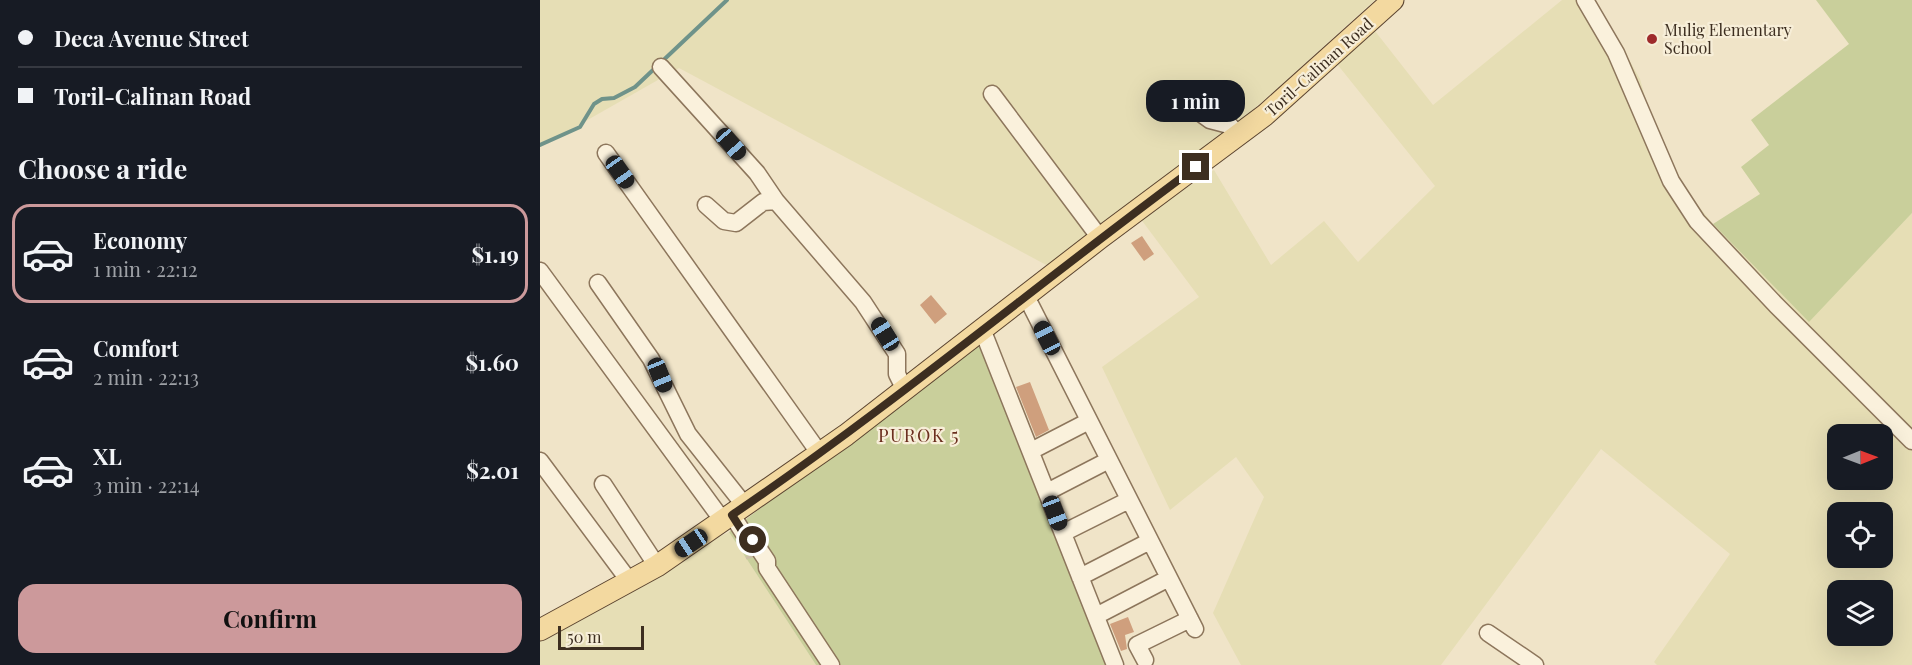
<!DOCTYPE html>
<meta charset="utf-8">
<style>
:root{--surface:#171b24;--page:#242831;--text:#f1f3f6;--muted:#9ea1a6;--line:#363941;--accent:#cc999b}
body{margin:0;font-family:"Playfair Display",serif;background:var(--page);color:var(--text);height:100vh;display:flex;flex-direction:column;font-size:22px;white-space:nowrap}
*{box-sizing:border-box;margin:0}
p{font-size:20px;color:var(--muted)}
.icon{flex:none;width:33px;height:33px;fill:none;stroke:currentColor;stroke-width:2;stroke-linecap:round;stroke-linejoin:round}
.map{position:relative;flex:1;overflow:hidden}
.sheet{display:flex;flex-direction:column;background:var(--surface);width:540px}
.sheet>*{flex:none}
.banner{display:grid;align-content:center;height:132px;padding:0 18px;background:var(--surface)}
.needle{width:39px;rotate:89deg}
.buttons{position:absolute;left:1287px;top:424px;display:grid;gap:12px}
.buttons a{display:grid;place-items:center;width:66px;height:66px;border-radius:12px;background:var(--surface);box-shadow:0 6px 24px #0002;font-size:30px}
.scale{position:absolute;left:18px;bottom:15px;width:86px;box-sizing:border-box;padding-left:6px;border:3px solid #3d2e20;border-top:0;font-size:16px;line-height:21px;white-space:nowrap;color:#3d2e20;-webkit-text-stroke:4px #f7eed8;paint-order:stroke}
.end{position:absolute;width:27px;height:27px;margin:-14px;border:8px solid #3d2e20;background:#fff;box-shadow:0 0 0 3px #fff}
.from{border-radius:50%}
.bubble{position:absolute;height:42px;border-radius:18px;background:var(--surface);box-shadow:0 6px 24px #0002;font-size:20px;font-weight:700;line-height:42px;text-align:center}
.car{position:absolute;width:18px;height:36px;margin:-18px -9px;border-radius:8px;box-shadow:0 0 4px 2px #0007;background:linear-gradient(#222 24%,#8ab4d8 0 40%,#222 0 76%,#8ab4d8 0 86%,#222 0)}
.banner b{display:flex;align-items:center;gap:21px;height:57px;font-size:22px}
.banner b+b{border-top:2px solid var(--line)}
.banner i{width:15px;height:15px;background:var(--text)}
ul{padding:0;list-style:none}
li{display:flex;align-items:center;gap:18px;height:99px;margin:0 12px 9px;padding:0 6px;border:3px solid transparent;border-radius:18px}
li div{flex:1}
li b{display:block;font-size:22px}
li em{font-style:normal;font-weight:700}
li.on{border-color:var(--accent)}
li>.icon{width:54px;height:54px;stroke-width:1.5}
h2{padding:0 18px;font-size:27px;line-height:72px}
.action{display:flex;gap:12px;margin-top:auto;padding:12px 18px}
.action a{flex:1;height:69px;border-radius:18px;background:var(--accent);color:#111;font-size:24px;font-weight:700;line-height:69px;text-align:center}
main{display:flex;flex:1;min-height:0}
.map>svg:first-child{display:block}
</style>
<main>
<section class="sheet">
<div class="banner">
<b><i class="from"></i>Deca Avenue Street</b>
<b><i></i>Toril-Calinan Road</b>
</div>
<h2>Choose a ride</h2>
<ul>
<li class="on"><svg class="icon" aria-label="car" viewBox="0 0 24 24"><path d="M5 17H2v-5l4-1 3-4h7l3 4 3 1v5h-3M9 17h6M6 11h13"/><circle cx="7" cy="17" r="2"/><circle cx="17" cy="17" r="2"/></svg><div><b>Economy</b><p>1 min · 22:12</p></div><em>$1.19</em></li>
<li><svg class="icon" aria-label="car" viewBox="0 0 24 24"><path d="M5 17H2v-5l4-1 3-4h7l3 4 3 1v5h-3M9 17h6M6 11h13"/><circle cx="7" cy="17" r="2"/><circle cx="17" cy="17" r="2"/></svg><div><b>Comfort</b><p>2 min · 22:13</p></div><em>$1.60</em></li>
<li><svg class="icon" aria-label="car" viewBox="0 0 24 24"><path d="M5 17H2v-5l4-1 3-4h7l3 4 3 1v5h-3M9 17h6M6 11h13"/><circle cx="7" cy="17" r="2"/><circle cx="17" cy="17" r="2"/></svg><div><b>XL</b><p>3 min · 22:14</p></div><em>$2.01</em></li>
</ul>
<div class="action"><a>Confirm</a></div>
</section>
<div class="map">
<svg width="1372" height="665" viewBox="0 0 1372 665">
<rect width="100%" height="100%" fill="#f0e4c8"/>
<path fill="#e6deb5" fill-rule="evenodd" d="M0,0H835L683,137L510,267L139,68L0,147Z
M1022,0H1055L1100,79L1112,122L1142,186L1173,224L1269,321L1372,213V665H1117L1114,662L1190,554L1061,449L901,665H701L673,613L724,497L696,457L630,510L562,367L659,297L600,218L674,170L731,265L784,221L818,262L895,186L797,64L835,31L893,105ZM1298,435H1342V480H1298ZM1298,513H1342V558H1298ZM1298,591H1342V636H1298Z
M189,532L276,665H0V626Z"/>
<path fill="#c9cf9b" d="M1276,0H1372V213L1269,322L1173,224L1220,194L1201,167L1229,145L1211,120L1309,44Z
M439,343L567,665H276L189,532Z"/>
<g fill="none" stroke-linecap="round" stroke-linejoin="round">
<path stroke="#6f938a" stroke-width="4" d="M0,145L40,127L54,104L62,99L74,98L95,87L187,0"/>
</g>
<path fill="#cf9f7d" d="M602,236L614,254L604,261L591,243Z
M391,295L407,314L395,324L380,305Z
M490,382L509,430L496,437L476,387Z
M588,617L594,632L585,635L587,649L581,651L570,624Z"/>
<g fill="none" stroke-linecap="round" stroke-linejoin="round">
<path stroke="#ccc0a6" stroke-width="16" stroke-dasharray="16 8" stroke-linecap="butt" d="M213,554L214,557"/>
<defs>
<path id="minor" d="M1045,0L1076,53L1131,181L1157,221L1236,305L1372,441
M121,67L217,173L236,201L323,302L357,354V374L365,390
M452,94L560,238
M652,107L670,120L689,125L700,135
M66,153L280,454
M166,205L184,221L196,223L223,202L236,201
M0,271L183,521
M58,283L111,359L148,434L205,506
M486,296L655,629
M442,329L575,665
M491,451L549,421
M0,461L90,582
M63,484L117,566
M507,492L569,460
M192,515L206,537L213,540L220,550
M523,533L589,500
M221,552L227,561V568L291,665
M540,577L610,541
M556,616L629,578
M948,633L995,665
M605,660L597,645L650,619"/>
<path id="major" d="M0,630L117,566L306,435L560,238L725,115L853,0"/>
</defs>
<use href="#minor" stroke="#8d765c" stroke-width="19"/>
<use href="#major" stroke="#5b4430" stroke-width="23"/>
<use href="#minor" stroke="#faf1dc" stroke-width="16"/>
<use href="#major" stroke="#f3d9a0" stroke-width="21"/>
</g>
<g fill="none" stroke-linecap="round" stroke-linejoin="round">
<path stroke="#3d2e20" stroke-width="8" d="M213,540L206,537L192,515C352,406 500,282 656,167"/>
</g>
<circle fill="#9e2a2b" stroke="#f7eed8" stroke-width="2" cx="1112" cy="39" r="6"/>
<g text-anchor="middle" stroke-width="4.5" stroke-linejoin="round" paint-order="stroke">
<g font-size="16" fill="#3d2e20" stroke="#f7eed8" text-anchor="start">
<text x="1124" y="36">Mulig Elementary<tspan x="1124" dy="18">School</tspan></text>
</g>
<g font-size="16" fill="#3d2e20" stroke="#f7eed8">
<text transform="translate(779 67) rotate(-42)" y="6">Toril-Calinan Road</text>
</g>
<g font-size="18" letter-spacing="1.5" fill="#6b2e1e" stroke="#f7eed8">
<text x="379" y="442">PUROK 5</text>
</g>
</g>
</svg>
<div class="buttons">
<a><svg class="needle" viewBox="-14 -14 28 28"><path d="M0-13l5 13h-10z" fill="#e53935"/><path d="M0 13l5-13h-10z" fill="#9ea1a6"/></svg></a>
<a><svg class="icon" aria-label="locate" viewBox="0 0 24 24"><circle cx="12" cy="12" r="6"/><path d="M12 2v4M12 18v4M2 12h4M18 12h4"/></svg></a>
<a><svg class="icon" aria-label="layers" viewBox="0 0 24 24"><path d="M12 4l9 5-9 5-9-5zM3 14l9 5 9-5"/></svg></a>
</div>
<div class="scale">50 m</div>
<i class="end from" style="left:213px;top:540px"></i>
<i class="end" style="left:656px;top:167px"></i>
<div class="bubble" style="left:606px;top:80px;width:99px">1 min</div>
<i class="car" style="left:191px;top:144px;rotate:139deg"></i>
<i class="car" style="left:80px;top:172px;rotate:145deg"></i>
<i class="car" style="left:345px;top:334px;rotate:328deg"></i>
<i class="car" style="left:507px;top:338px;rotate:333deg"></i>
<i class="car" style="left:120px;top:375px;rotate:158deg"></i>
<i class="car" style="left:515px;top:513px;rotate:159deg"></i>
<i class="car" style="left:151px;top:543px;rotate:236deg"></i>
</div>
</main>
